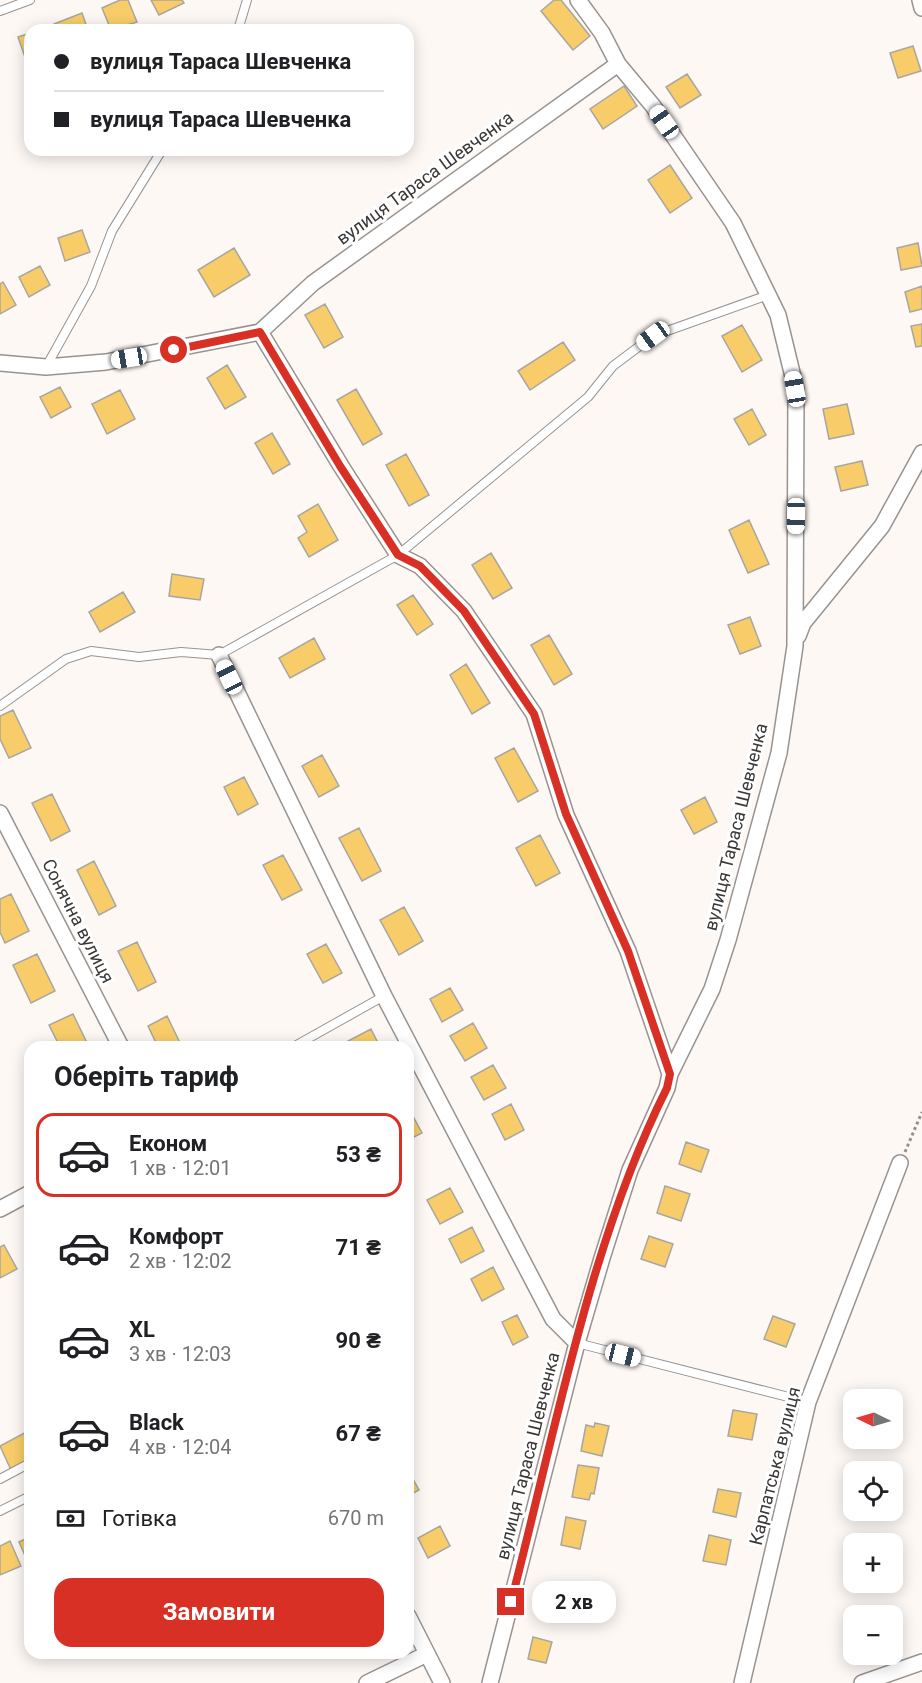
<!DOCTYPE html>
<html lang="uk">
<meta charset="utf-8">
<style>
:root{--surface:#fff;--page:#f2f2f2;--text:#202124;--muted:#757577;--line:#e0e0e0;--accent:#d93025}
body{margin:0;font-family:Roboto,sans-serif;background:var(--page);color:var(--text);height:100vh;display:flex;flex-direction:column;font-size:22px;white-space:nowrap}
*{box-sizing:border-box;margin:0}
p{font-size:20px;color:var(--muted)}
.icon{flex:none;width:33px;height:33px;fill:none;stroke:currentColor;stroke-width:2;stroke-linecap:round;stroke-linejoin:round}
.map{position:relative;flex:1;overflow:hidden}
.sheet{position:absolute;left:24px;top:1041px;width:390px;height:618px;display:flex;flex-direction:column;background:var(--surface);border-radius:18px;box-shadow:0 3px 15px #0003}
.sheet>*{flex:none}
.guide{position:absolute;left:24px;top:24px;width:390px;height:132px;border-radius:18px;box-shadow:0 3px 15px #0003;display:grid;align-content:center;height:132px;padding:0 30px;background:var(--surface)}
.needle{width:39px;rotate:275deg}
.tools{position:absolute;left:843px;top:1389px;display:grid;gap:12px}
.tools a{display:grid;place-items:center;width:60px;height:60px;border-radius:12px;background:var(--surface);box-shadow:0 3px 15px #0003;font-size:30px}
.end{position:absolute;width:27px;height:27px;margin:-14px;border:8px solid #d93025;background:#fff;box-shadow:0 0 0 3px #fff}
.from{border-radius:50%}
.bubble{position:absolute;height:42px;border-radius:18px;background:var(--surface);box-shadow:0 3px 15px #0003;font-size:20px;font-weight:700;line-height:42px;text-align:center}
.car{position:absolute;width:18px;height:36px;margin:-18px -9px;border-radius:8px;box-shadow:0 0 4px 2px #0007;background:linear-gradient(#fff 24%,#345 0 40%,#fff 0 76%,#345 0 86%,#fff 0)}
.guide b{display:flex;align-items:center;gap:21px;height:57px;font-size:22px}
.guide b+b{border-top:2px solid var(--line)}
.guide i{width:15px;height:15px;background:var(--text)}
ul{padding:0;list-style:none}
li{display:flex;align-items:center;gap:18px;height:84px;margin:0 12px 9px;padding:0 18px;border:3px solid transparent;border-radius:18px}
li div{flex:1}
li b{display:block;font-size:22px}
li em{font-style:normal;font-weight:700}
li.active{border-color:var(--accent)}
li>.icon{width:54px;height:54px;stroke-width:1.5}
h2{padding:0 30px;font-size:27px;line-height:72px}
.pay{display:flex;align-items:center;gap:15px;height:66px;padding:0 30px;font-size:22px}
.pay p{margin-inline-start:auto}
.cta{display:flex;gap:12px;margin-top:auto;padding:12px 30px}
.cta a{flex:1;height:69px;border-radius:18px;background:var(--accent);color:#fff;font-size:24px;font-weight:700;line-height:69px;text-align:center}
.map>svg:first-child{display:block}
</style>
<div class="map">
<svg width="922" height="1683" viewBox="0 0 922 1683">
<rect width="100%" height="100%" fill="#fef8f5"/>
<path fill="#f8cd69" stroke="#a8a6a1" stroke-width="1.5" d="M120,0H128L137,22L111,30L102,8Z
M151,0H182L184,3L159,15Z
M554,0H561L590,36L573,50L541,11Z
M82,13L88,30H56L54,24Z
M30,33V62L27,63L18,37Z
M913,46L921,71L898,78L890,53Z
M687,74L701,95L680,108L666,87Z
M624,86L637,106L603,129L590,109Z
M670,165L692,198L670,213L648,180Z
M82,230L90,252L65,261L58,238Z
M918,243L922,266L901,270L897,248Z
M234,248L250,275L214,297L198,270Z
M40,266L50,285L29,297L19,277Z
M3,282L16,305L0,314V284Z
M922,286V309L910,312L905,292Z
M325,304L343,337L324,348L305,315Z
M922,324V346L916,347L911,326Z
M742,325L762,360L742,372L722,336Z
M563,342L575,360L530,390L518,371Z
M227,365L246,397L225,409L207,378Z
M60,387L71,407L51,418L40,397Z
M356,389L382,434L363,445L337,400Z
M120,390L135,419L107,434L92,404Z
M847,404L854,434L829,439L823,409Z
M752,409L766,435L749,445L734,419Z
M272,433L290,464L273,474L255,443Z
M406,454L429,495L409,506L386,465Z
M862,461L868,485L841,491L835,467Z
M318,504L338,540L309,557L298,538L307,532L298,516Z
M749,520L769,564L748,573L729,530Z
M491,553L512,588L493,599L472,565Z
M172,574L204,579L200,600L169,596Z
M123,592L135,612L100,632L89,612Z
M413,595L433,624L417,635L397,605Z
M750,617L761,646L740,654L728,625Z
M549,635L572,674L554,685L531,645Z
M314,638L325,659L290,678L279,658Z
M466,664L490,703L472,714L450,675Z
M13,710L31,748L9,758L0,739V716Z
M514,748L538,791L518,802L495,758Z
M322,755L339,786L319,797L302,766Z
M244,777L258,804L238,815L224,787Z
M52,794L70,831L51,841L32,803Z
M705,797L717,822L694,834L681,810Z
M359,828L381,871L362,881L339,838Z
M540,835L560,873L536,886L516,848Z
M283,855L302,890L282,900L263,865Z
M94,861L116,906L99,915L77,870Z
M11,894L29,931L5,943L0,932V899Z
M404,907L423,941L399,955L380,920Z
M137,942L156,982L138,991L118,951Z
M326,944L342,973L323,983L307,954Z
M37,954L55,991L31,1003L13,965Z
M450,988L463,1010L442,1022L430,999Z
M73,1014L89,1047H60L49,1025Z
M167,1016L182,1047H158L148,1026Z
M473,1023L487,1048L465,1061L450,1036Z
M371,1029L380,1047H348L346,1042Z
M493,1065L506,1088L484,1100L471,1077Z
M511,1104L524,1130L505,1140L492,1114Z
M408,1107L422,1133L408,1140Z
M686,1142L709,1150L701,1172L679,1164Z
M665,1186L690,1194L681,1221L657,1213Z
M450,1188L463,1212L440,1224L427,1200Z
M472,1227L484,1251L461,1263L449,1239Z
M649,1236L673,1244L665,1267L641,1259Z
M4,1245L17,1269L0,1278V1247Z
M493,1267L504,1289L482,1301L471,1279Z
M517,1315L528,1337L513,1345L502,1322Z
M773,1316L795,1324L786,1347L764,1339Z
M733,1410L757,1414L752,1440L728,1436Z
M595,1423L609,1426L602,1456L581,1451L586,1425L594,1427Z
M30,1430V1460L11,1470L0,1446Z
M578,1465L599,1468L594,1494L591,1493L589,1500L572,1497Z
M408,1470L419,1490L408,1496Z
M718,1489L741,1493L736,1517L713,1512Z
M566,1517L586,1521L580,1549L561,1545Z
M440,1526L450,1546L428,1558L418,1538Z
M709,1535L731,1540L726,1565L703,1561Z
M30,1537V1567L19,1542Z
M10,1541L21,1566L0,1575V1546Z
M533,1637L552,1642L546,1663L528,1659Z"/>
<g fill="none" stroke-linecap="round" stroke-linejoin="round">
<defs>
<path id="lane" d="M0,11L30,0
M238,30L247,0
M46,367L91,286L112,231L162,150
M0,706L66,659L91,651L139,657L181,652L219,655L398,555L588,397L613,366L653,336L768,295
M293,1047L384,996
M577,1343L808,1402
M0,1479L30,1463
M0,1511L30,1496"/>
<path id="street" d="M920,0L922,8
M260,332L341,466L398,555L420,566L464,611L534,714L566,815L628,951L670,1074
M0,363L46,367L106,362L260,332L313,283L618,64
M798,636L803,623L882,526L922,453
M219,655L384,996L553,1319L577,1343
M0,813L121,1047
M0,1209L30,1193
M408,1616L442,1683
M367,1683L427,1654
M490,1683L577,1343L602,1258L630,1170L667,1088L670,1074L712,989L728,940L779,753L795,646L796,389L778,315L733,223L653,106L618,64L602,33L578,0
M742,1683L808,1402L900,1163
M862,1683L922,1662"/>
</defs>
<use href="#lane" stroke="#999390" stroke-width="10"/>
<use href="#street" stroke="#999390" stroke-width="18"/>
<path stroke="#95918f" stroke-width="3" stroke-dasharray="3 3" stroke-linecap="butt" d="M905,1152L922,1112"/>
<use href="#lane" stroke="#fff" stroke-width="8"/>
<use href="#street" stroke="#fff" stroke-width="15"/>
</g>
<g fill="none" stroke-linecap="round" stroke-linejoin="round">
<path stroke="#d93025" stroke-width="8" d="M174,350L260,332L340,466L398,555L420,566L464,611L534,714L566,814L628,951L670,1074L667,1088C589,1243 555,1434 511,1602"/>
</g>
<g text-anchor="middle" stroke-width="6" stroke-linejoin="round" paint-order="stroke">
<g font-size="18" fill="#3a3736" stroke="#fff">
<text transform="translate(425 178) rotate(-36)" y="6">вулиця Тараса Шевченка</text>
<text transform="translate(736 827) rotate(-76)" y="6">вулиця Тараса Шевченка</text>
<text transform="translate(78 921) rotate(63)" y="6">Сонячна вулиця</text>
<text transform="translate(528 1456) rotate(-76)" y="6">вулиця Тараса Шевченка</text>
<text transform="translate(775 1466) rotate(-76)" y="6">Карпатська вулиця</text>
</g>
</g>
</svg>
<div class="tools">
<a><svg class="needle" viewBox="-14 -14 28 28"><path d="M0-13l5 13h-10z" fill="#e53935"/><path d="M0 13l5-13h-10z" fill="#757577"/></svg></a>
<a><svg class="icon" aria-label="locate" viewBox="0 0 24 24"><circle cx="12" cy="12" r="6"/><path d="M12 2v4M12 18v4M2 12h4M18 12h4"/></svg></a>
<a>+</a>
<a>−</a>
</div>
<i class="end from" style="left:174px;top:350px"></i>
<i class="end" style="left:511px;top:1602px"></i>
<div class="bubble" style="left:532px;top:1581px;width:84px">2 хв</div>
<i class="car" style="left:664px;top:122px;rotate:325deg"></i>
<i class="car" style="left:653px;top:336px;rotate:234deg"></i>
<i class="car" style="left:129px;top:358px;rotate:260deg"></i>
<i class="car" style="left:795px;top:389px;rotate:350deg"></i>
<i class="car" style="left:796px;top:516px;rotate:181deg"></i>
<i class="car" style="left:229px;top:677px;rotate:334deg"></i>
<i class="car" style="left:623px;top:1355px;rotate:104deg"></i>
<div class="guide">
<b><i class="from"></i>вулиця Тараса Шевченка</b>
<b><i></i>вулиця Тараса Шевченка</b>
</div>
<section class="sheet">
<h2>Оберіть тариф</h2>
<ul>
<li class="active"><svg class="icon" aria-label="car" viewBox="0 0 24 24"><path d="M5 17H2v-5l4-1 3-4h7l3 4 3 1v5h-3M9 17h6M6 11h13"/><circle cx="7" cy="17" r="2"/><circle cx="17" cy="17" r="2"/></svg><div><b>Економ</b><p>1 хв · 12:01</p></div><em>53 ₴</em></li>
<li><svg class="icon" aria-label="car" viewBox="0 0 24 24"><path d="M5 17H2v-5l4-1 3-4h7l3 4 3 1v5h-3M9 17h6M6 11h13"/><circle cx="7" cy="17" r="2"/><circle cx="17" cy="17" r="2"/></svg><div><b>Комфорт</b><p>2 хв · 12:02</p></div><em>71 ₴</em></li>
<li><svg class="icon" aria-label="car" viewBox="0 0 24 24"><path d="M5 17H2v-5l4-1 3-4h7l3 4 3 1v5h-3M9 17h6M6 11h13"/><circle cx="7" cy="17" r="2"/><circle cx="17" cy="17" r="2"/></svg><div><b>XL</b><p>3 хв · 12:03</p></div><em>90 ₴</em></li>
<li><svg class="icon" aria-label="car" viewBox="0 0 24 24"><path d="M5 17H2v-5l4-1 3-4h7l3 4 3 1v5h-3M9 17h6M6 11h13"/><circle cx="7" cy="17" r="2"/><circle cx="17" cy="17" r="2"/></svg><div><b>Black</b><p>4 хв · 12:04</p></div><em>67 ₴</em></li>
</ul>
<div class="pay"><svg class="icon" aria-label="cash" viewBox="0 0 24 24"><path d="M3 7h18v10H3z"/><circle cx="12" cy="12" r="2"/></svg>Готівка<p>670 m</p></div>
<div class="cta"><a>Замовити</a></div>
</section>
</div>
